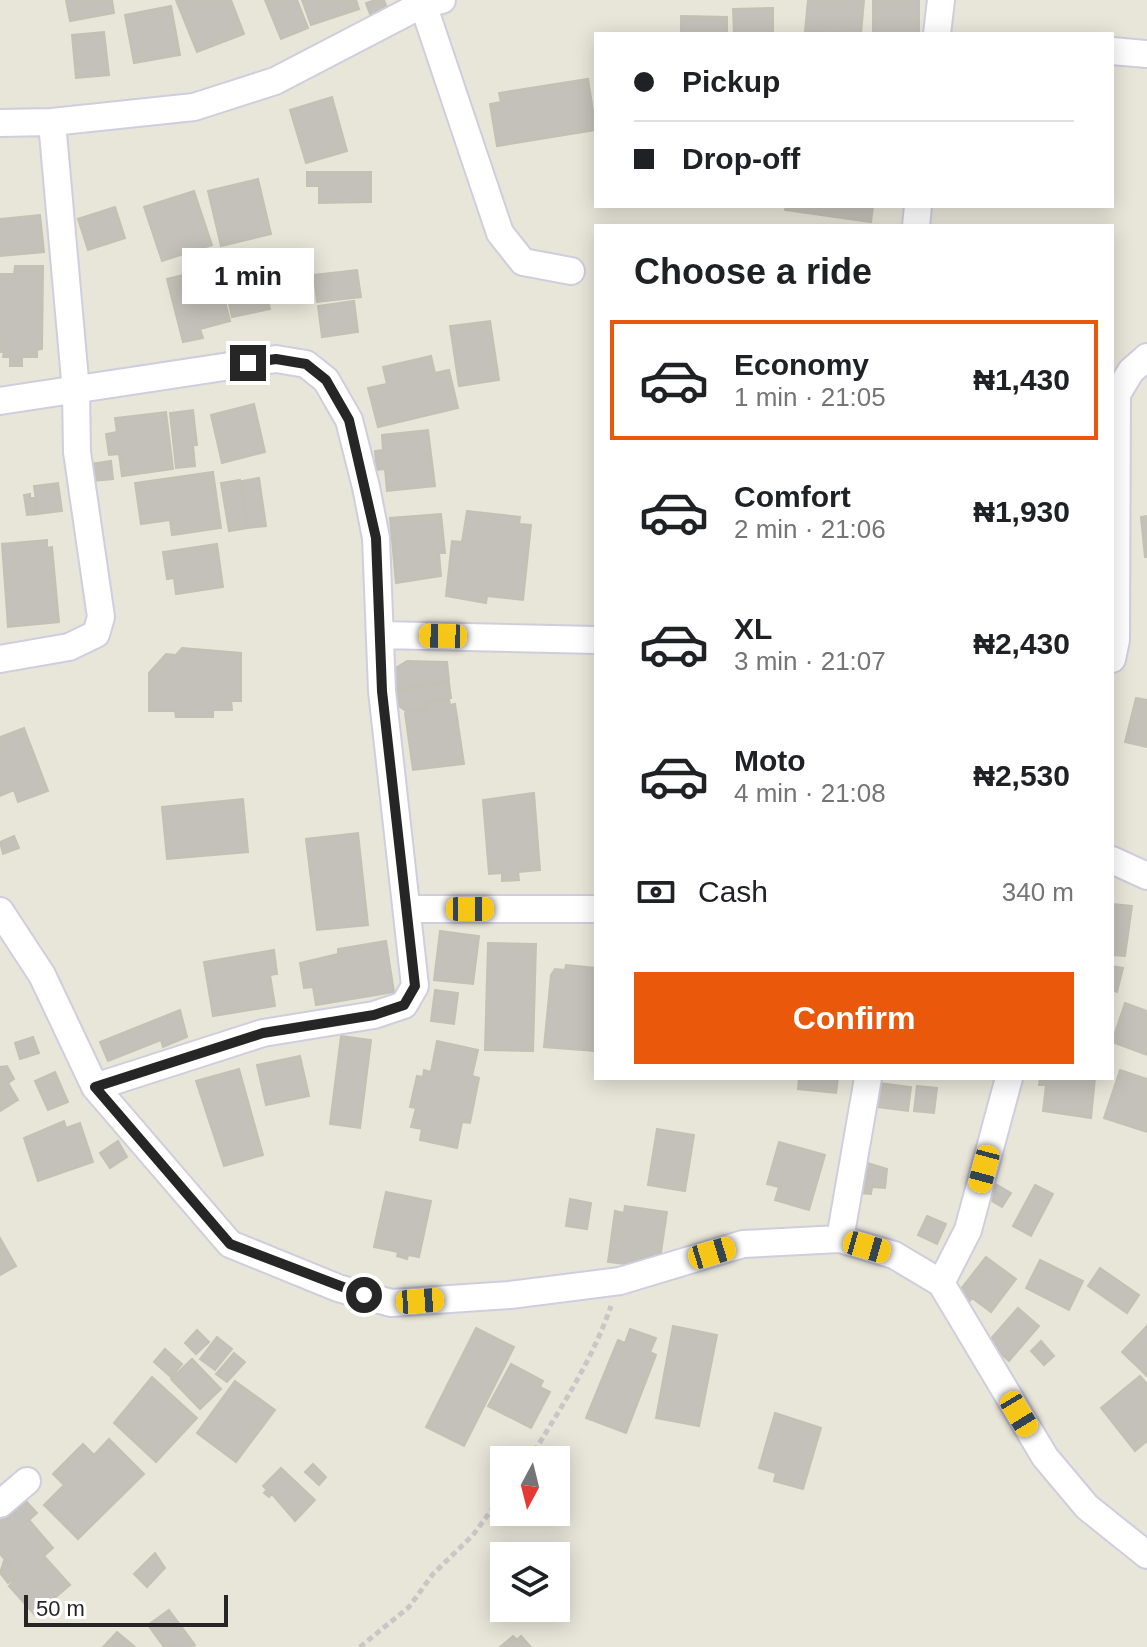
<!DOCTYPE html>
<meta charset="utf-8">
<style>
:root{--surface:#fff;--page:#f2f2f2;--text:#202124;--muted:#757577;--line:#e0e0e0;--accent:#ea580c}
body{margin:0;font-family:Arial,sans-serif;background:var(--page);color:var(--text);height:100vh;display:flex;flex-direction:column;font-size:30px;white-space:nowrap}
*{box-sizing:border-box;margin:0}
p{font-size:26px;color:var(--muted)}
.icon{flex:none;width:44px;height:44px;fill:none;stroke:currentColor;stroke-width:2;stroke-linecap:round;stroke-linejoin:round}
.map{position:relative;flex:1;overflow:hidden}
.details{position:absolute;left:594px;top:224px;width:520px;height:856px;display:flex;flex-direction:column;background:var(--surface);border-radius:0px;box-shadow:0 4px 20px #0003}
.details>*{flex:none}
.banner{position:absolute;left:594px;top:32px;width:520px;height:176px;border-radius:0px;box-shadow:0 4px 20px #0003;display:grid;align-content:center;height:176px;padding:0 40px;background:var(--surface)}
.needle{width:52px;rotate:187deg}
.buttons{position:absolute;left:490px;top:1446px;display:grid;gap:16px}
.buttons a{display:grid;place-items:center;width:80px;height:80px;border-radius:0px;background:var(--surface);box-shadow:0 4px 20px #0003;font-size:40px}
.scale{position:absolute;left:24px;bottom:20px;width:204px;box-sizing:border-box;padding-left:8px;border:4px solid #262626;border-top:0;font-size:22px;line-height:28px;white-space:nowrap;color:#262626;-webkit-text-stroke:6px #fff;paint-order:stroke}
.end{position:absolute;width:36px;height:36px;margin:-18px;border:10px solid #262626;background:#fff;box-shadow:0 0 0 4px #fff}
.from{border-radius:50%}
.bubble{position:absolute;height:56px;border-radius:0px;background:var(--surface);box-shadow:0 4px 20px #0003;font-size:26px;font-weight:700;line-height:56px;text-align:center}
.car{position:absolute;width:24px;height:48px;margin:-24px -12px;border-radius:10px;box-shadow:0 0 6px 2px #0007;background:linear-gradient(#f5c518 24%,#345 0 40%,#f5c518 0 76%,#345 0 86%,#f5c518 0)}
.banner b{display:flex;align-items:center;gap:28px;height:76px;font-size:30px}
.banner b+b{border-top:2px solid var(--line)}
.banner i{width:20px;height:20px;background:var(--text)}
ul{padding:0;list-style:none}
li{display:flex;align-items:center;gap:24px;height:120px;margin:0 16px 12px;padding:0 24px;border:4px solid transparent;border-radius:0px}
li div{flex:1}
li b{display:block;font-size:30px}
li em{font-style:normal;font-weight:700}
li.selected{border-color:var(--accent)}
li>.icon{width:72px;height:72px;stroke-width:1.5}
h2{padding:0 40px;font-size:36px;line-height:96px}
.pay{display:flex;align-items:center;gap:20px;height:88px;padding:0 40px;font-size:30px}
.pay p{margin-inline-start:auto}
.button{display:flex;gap:16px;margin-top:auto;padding:16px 40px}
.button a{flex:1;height:92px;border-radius:0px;background:var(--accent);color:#fff;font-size:32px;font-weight:700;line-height:92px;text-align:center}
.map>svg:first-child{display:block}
</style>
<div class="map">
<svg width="1147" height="1647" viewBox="0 0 1147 1647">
<rect width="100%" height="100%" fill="#e8e5d9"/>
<path fill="#c3c1b9" stroke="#c3c1b3" stroke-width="2" d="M66,0H112L114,13L70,21Z
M176,0H231L244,34L197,52Z
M265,0H297L308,28L281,39Z
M302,0H356L359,9L311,25Z
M375,0H384L390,16L373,22L366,3Z
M808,0H864L861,34L805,31Z
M873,0H919V34H873Z
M171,6L180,55L134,63L125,15Z
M773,8V34H734L733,9Z
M681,16L727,17V34H681Z
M104,32L109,75L76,78L72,35Z
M588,79L596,130L497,146L490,104L501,102L499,93Z
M332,97L347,151L306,163L290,110Z
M307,172H371V202L319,203V186H307Z
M258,179L271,234L221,246L208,191Z
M194,191L212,245L162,261L144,207Z
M786,206H873L871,222L785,210Z
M115,207L125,238L88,250L78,219Z
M40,215L44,252L0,256V219Z
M258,254L270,309L232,317L220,262Z
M15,266H43L42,349L37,350V357H22V366H10V357H3L4,352H0V274H14Z
M216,267L230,321L200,329L203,338L183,342L167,279Z
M357,270L361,297L317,302L314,275Z
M354,301L358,332L322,337L318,306Z
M490,321L499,380L459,386L450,326Z
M431,356L435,373L449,370L458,408L378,427L368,388L387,384L383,367Z
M254,404L265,452L222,463L211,415Z
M193,410L197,445H193L195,466L176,468L170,413Z
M166,412L173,469L122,476L119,454L109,455L106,434L117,432L115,418Z
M428,430L435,486L387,491L385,469L377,470L375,451L383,450L382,435Z
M111,461L113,479L92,481L90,464Z
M213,472L221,528L172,535L170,520L141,524L135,483Z
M259,478L266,526L248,528L242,481Z
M240,480L248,528L229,531L221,483Z
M58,483L62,511L38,514L34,486Z
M30,494V498L35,497L38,514L27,515L24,495Z
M467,511L520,517L519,524L531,525L523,600L487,596L486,603L446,596L452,541L462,542Z
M441,514L445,553H439L441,576L396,583L390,518Z
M1147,516V557H1145L1141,517Z
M47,540V548L52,547L59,622L8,627L2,544Z
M217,544L223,587L176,594L174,578L167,579L163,552Z
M182,648L241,653V701H231L232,710H213V717H176L175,711H149V673L166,654L176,655Z
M407,661L447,662L449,681L395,689L391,671Z
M449,683L451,698L425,702L426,709L407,712L395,703L393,691Z
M1136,698L1147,700V747L1125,742Z
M449,700L450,705L455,704L464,764L413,770L405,713L426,710L425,703Z
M24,728L48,791L18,802L14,790L0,796V737Z
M534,793L540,870L518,872L519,880L502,881V873L489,874L483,800Z
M243,799L248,852L167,859L162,807Z
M358,833L368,925L317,930L306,839Z
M14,836L19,848L3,854L0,842Z
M1112,904L1132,906L1125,956L1112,955Z
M440,931L479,936L473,984L434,980Z
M386,941L394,992L316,1005L313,987L304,988L300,963L338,954V949Z
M488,943L536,944L533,1051L485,1050Z
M274,950L277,974L270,975L275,1006L213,1016L204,962Z
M566,965L596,968L594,1051L544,1047L551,975L555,969L565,970Z
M1112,966L1123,968L1117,992L1112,990Z
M435,990L458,993L454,1024L431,1021Z
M1125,1003L1147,1011V1055L1112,1042Z
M180,1010L187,1037L163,1047L161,1040L108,1061L100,1042Z
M341,1036L371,1040L360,1128L330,1124Z
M33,1037L39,1053L20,1059L15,1043Z
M437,1041L478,1050L472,1076L479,1078L470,1123L462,1122L457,1148L420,1140L422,1129L411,1127L416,1108L410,1107L417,1076L423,1077L424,1070L431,1072Z
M300,1056L309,1096L266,1105L257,1065Z
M7,1066L14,1079L8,1083L18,1100L0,1111V1067Z
M239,1069L263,1155L224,1166L196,1081Z
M1120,1070L1147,1079V1132L1104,1118Z
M55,1072L68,1102L48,1110L35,1081Z
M799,1078H838L836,1093L798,1089Z
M1040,1078H1095L1091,1118L1043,1111L1046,1085H1039Z
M879,1083L911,1087L908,1111L876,1107Z
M917,1086L937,1088L934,1113L914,1111Z
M64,1121L66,1128L80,1123L93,1162L38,1181L24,1138Z
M657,1129L694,1135L685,1191L648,1185Z
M118,1141L127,1157L110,1168L100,1153Z
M779,1142L825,1155L809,1210L775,1200L779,1187L767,1184Z
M864,1162L887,1169L885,1188L872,1187L871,1194L860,1193Z
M994,1183L1011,1193L1002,1207L985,1197Z
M1035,1185L1053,1194L1031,1236L1013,1226Z
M386,1192L431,1201L419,1257L408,1255L407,1259L397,1256L398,1252L374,1247Z
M570,1199L591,1203L587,1229L566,1226Z
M625,1206L667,1212L660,1259L643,1257L641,1266L608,1262L615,1211L624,1213Z
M927,1216L946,1224L937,1244L918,1235Z
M0,1238L16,1266L0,1275Z
M986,1257L1016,1279L991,1312L972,1298L969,1302L957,1294Z
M1040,1260L1083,1281L1069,1310L1026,1288Z
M1100,1268L1139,1295L1127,1313L1088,1286Z
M1018,1308L1039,1326L1009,1361L988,1342Z
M673,1326L717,1335L699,1426L656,1418Z
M1147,1326V1376L1122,1352Z
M476,1328L514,1347L464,1446L426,1427Z
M630,1329L656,1338L650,1352L656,1355L626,1433L586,1418L618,1340L625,1343Z
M197,1330L209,1342L196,1354L185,1343Z
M217,1337L232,1349L215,1370L200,1359Z
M1041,1341L1054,1356L1044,1365L1031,1351Z
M165,1349L182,1364L171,1377L154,1362Z
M234,1353L245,1362L227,1382L216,1374Z
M192,1359L221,1389L200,1409L171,1379Z
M511,1364L543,1381L540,1387L550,1392L531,1428L488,1406Z
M1140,1376L1147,1384V1441L1135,1451L1101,1408Z
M152,1377L197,1418L156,1462L114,1423Z
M235,1381L275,1410L236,1462L197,1433Z
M775,1413L821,1428L803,1489L774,1481L776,1473L759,1468Z
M109,1439L144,1474L78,1539L44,1505L64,1485L53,1474L83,1444L94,1455Z
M313,1464L326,1477L319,1485L305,1472Z
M281,1468L315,1500L295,1521L272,1494L269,1497L264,1493L267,1490L263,1486Z
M24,1499L37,1513L29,1520L53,1548L44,1556L70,1585L35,1615L9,1586L19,1576L0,1554V1521Z
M155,1553L165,1568L147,1587L134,1574Z
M4,1561L17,1576L8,1583L0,1573Z
M169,1610L195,1645L192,1647H164L148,1625Z
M117,1632L135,1647H103Z
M513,1636L517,1640L521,1636L531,1647H500Z"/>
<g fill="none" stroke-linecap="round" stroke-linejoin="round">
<defs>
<path id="minor" d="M423,4L500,233L523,262L571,271
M937,34L941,0
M1112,51L1147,54
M0,123L52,122L194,107L275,81L423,4L442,0
M916,226L918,206
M0,401L276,359L306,364L326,380L349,420L366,487L376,538L382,691L415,986L404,1005L374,1015L263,1033L95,1087
M382,635L596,640
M0,659L69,647L96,634L101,617L77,452L76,391L52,122
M1112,659L1116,640L1117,394L1131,371L1147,357
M1112,860L1147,876
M407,909H596
M0,911L42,975L95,1087L230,1244L338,1288L391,1303L510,1295L620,1281L743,1244L840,1239L894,1255L941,1283
M1009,1078L968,1230L941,1283L1045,1457L1087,1507L1147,1555
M840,1239L868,1078
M0,1504L27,1481"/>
</defs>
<use href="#minor" stroke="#cfcede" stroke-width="30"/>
<path stroke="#c7c7c7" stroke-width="5" stroke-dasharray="6 4" stroke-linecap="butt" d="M529,1460C560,1409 591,1363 611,1306
M360,1647L409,1607L433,1574L473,1535L504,1493"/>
<use href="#minor" stroke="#fff" stroke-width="26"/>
</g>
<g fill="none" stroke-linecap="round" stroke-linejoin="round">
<path stroke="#262626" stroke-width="10" d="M248,363L276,359L306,364L326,380L349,420L376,538L382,691L415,986L404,1005L374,1015L263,1033L95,1087L230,1244L364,1295"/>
</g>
</svg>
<div class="buttons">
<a><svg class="needle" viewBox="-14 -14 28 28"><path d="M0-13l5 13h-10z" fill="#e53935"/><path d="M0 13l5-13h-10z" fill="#757577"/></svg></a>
<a><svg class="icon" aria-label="layers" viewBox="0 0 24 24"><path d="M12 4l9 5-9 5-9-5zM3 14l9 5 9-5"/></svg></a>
</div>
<div class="scale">50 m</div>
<i class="end from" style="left:364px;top:1295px"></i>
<i class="end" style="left:248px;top:363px"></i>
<div class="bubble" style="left:182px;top:248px;width:132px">1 min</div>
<i class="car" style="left:443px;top:636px;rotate:271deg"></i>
<i class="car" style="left:470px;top:909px;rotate:90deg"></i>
<i class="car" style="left:984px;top:1169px;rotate:195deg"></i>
<i class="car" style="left:867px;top:1247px;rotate:106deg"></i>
<i class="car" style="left:712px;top:1253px;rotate:73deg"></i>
<i class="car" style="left:420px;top:1301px;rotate:86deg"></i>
<i class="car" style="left:1019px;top:1414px;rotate:149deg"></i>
<div class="banner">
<b><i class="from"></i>Pickup</b>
<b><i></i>Drop-off</b>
</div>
<section class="details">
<h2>Choose a ride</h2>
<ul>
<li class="selected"><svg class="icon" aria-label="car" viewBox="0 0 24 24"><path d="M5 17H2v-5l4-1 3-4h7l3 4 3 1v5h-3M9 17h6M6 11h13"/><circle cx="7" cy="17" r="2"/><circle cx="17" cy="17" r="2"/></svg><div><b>Economy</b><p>1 min · 21:05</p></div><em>₦1,430</em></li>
<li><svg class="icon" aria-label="car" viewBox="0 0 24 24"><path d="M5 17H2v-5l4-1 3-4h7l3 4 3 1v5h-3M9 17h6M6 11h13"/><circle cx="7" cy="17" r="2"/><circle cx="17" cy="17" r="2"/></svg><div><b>Comfort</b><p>2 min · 21:06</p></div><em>₦1,930</em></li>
<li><svg class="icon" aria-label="car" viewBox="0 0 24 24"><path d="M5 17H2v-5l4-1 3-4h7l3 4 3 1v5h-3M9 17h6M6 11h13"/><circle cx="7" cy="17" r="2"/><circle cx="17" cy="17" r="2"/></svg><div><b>XL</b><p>3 min · 21:07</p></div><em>₦2,430</em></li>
<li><svg class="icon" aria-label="car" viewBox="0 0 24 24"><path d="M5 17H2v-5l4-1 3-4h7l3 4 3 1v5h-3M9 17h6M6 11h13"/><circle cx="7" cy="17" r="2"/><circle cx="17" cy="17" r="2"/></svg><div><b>Moto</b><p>4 min · 21:08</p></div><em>₦2,530</em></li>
</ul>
<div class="pay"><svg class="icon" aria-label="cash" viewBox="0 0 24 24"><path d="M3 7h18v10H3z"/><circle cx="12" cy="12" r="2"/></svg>Cash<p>340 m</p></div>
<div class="button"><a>Confirm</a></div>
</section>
</div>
